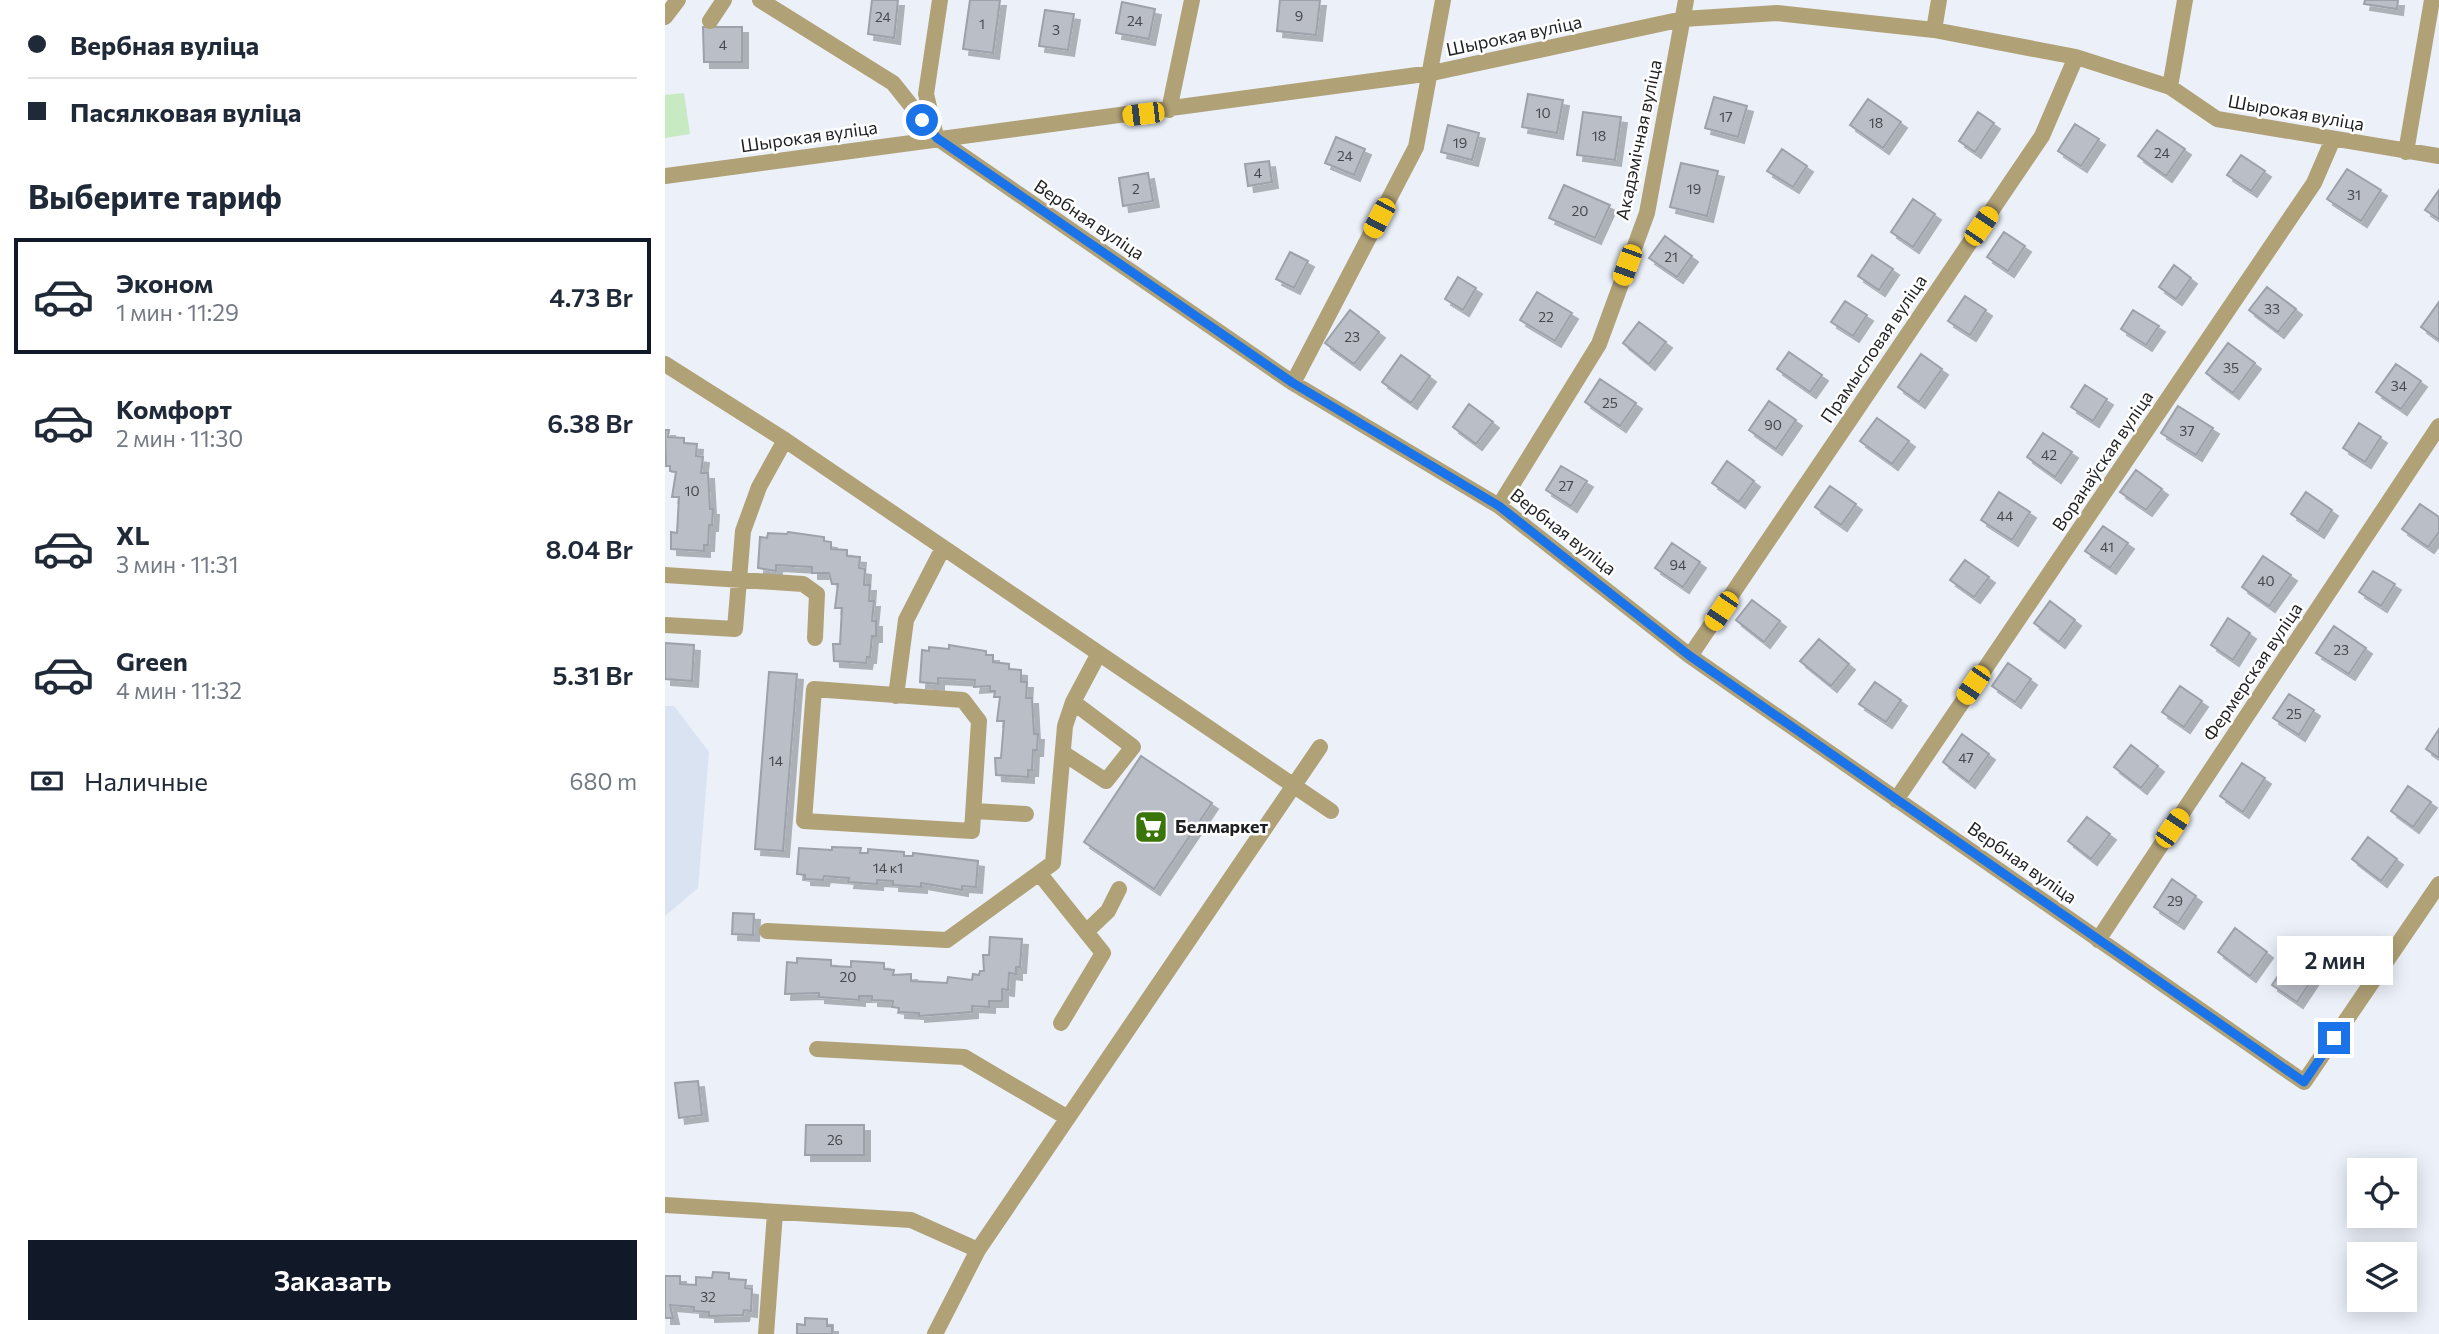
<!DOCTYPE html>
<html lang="ru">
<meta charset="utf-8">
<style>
:root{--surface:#fff;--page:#f6f6f7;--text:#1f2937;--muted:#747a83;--line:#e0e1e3;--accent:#111827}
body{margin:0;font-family:Commissioner,sans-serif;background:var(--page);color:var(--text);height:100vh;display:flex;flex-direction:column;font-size:26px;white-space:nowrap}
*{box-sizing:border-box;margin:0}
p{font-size:23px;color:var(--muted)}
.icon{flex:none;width:38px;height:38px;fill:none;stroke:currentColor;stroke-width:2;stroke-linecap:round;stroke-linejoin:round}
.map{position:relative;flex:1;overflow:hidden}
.sheet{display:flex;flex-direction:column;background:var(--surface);width:665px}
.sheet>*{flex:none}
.banner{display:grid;align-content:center;height:154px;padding:0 28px;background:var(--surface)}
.controls{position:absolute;left:1682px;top:1158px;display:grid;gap:14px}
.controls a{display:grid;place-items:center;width:70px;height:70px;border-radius:0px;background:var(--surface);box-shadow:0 4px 18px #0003;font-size:35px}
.end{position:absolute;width:32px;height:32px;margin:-16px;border:9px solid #1a73e8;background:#fff;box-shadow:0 0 0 4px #fff}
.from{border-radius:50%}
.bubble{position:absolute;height:49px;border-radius:0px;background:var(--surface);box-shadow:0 4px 18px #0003;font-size:23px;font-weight:600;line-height:49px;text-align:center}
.car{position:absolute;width:21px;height:42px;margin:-21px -10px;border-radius:9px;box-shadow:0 0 5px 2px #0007;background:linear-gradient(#f5c518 24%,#345 0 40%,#f5c518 0 76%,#345 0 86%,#f5c518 0)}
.banner b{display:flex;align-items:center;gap:24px;height:66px;font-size:26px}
.banner b+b{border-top:2px solid var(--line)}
.banner i{width:18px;height:18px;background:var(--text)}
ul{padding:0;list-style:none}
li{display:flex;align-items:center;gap:21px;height:116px;margin:0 14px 10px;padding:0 14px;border:4px solid transparent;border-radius:0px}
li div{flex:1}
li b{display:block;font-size:26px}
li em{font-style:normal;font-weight:600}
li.selected{border-color:var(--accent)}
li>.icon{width:63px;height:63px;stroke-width:1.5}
h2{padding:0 28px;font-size:32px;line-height:84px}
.pay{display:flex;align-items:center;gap:18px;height:77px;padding:0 28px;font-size:26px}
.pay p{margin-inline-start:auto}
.action{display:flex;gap:14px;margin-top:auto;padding:14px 28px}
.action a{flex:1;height:80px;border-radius:0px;background:var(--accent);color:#fff;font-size:28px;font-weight:600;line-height:80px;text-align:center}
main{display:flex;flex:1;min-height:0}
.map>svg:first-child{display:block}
</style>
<main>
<section class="sheet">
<div class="banner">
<b><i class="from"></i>Вербная вуліца</b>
<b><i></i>Пасялковая вуліца</b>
</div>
<h2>Выберите тариф</h2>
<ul>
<li class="selected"><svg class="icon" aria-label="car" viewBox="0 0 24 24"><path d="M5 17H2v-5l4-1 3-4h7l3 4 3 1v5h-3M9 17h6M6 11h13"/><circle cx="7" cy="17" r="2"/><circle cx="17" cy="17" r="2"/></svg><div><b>Эконом</b><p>1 мин · 11:29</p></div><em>4.73 Br</em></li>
<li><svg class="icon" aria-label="car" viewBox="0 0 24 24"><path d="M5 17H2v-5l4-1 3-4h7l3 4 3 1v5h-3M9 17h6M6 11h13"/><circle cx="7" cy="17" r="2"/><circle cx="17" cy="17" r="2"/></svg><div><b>Комфорт</b><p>2 мин · 11:30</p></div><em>6.38 Br</em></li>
<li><svg class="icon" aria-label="car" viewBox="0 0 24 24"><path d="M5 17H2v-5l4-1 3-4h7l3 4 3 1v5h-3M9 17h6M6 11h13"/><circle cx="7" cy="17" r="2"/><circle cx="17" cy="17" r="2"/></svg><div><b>XL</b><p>3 мин · 11:31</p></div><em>8.04 Br</em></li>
<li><svg class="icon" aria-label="car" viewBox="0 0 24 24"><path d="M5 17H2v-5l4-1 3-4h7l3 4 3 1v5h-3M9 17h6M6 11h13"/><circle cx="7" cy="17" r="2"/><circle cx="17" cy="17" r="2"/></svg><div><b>Green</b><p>4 мин · 11:32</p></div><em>5.31 Br</em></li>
</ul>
<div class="pay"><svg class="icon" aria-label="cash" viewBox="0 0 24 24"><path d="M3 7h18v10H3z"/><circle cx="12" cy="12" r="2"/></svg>Наличные<p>680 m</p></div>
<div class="action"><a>Заказать</a></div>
</section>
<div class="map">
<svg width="1774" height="1334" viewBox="0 0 1774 1334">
<defs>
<filter id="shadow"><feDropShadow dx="6" dy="6" stdDeviation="0" flood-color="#0004"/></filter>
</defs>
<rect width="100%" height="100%" fill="#ebf0f9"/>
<path fill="#dae3f2" d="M0,706H9L44,752L33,888L0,916Z"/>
<path fill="#c7eac3" d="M19,93L25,134L0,138V95Z"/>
<path fill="#babec7" stroke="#9da1aa" stroke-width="2" filter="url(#shadow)" d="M207,0H233L229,38L203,34Z
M305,0H335L328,53L298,49Z
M615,0H655L651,35L612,31Z
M1700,0H1733L1732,9L1699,4Z
M457,2L490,9L484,39L451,33Z
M380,10L409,14L403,50L374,46Z
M38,27H77V62H39Z
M863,94L898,100L892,133L857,127Z
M1049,97L1082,106L1073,137L1040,128Z
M1203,99L1236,122L1218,148L1185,125Z
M918,112L956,117L950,160L912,155Z
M1313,112L1329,123L1310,152L1294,141Z
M1410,124L1434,139L1416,166L1393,151Z
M783,125L814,133L807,160L776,152Z
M1492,130L1520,149L1501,176L1473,156Z
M671,137L700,149L689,175L660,163Z
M1117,149L1142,166L1128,187L1102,171Z
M1576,155L1600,171L1586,191L1562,175Z
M604,161L607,182L583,186L580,164Z
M1016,163L1053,171L1042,216L1005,207Z
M1682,169L1716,190L1696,221L1662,199Z
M483,173L488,201L458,206L454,178Z
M899,185L945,205L930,238L884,218Z
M1774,190V219L1760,210Z
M1248,199L1270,214L1248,247L1226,232Z
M1339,232L1360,246L1343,271L1322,257Z
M1000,236L1027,256L1012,277L984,258Z
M625,252L643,261L629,288L611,279Z
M1207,255L1228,269L1214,290L1193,276Z
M1509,265L1526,278L1511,299L1494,287Z
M793,277L811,288L798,310L780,299Z
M1602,287L1631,309L1613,332L1584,310Z
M872,292L907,313L890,341L855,320Z
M1300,296L1321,310L1305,335L1283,321Z
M1180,301L1202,315L1188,336L1166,322Z
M1774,302V340L1756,327Z
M685,310L714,332L689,364L660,343Z
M1468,310L1494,326L1481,345L1456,329Z
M974,322L1001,342L984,364L958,343Z
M1563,343L1590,363L1568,393L1541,373Z
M1124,352L1157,375L1145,392L1112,369Z
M1256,354L1277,369L1254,402L1233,387Z
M736,355L765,376L746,403L717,382Z
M1731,364L1756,381L1736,409L1711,392Z
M935,379L971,403L955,426L920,402Z
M1420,385L1442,399L1428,421L1406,407Z
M1104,401L1131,420L1111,449L1084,430Z
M804,404L828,422L811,444L788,427Z
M1513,406L1548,428L1531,455L1496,433Z
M1212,418L1244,441L1227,464L1195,441Z
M1694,423L1716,437L1700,462L1678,448Z
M0,430H4L3,437L19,438V443L32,444L31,456L38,457L36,473H43L45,509H48L47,525H44L43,545H39V551L6,549V532L12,533L14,497H7L11,472L5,471V466H1Z
M1378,433L1407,452L1390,477L1362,457Z
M1062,461L1089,481L1074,502L1047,483Z
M896,466L922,481L906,506L881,490Z
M1471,470L1497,489L1481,510L1455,492Z
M1165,486L1191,504L1176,525L1150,507Z
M1334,492L1365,512L1347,540L1316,520Z
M1641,492L1667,510L1653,532L1626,514Z
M1755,504L1774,517V532L1763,547L1737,529Z
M1438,526L1463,543L1445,568L1420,551Z
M123,532L159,537V541L166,542V549L182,550V556L195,557L194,568L200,569L199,585H205L204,601H209L207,621H211V636H207L205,657H202L201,663L169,661L168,644H175L177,608H170L173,584H167L164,573H147V567L111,565V571L93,568L95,537L102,538L103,533L122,534Z
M1007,543L1035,562L1018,587L990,568Z
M1598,556L1626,575L1604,606L1577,587Z
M1300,560L1324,577L1309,597L1285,580Z
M1708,571L1730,584L1716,606L1694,592Z
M1087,600L1115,621L1099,642L1071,620Z
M1385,601L1410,620L1394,642L1369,623Z
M1563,618L1585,633L1568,660L1546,645Z
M1669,626L1701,648L1684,674L1651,653Z
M1154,639L1184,664L1166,686L1135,661Z
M0,643L29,645L27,681L0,679Z
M284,645L321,651V655H328V662L344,664V669L356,670V682H362L361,698H367L369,734H373L372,750H368L367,770H363V777L331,775L330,758H336L339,721H332L335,697H329L330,691H325V686L309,687L310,680L273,678V684L255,682L257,650L264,651V647L284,649Z
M1343,663L1366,679L1350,702L1327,686Z
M104,672L132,674L118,851L90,849Z
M1210,682L1236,700L1221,722L1194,704Z
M1515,686L1537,701L1519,727L1497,712Z
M1624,694L1649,710L1634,735L1608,718Z
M1774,729V758L1761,749Z
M1297,734L1324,754L1304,782L1278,762Z
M1466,745L1493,766L1476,788L1449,767Z
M476,756L547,803L489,889L419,842Z
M1577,763L1600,778L1578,812L1555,796Z
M1743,786L1766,802L1748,827L1726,811Z
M1422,817L1445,834L1426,859L1403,841Z
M1703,837L1732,859L1716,881L1687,859Z
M167,847L196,848L195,853H203V849L239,852V856H248V853L313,861L311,887L297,886V890L256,883V887L228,885V881L212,880V884L183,882L184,878L159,876L158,880L140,879V875L132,874L134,848L167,850Z
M1507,879L1531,896L1513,923L1489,907Z
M68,913L89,914L88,935L67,934Z
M1570,928L1602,952L1585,976L1553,952Z
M325,937L357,939L355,967H351V974L344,973L343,990L337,989V1001H324V1007L307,1006V1012L254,1016V1013L234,1012V1008L227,1007L228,1001L207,1000V996H194V1000L154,997V993L120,994L122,962L132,963V958L166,960V966L186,967V961L219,963V969L229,970L228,975L246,974V981L282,983L283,977L307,980L308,974L314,975L315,971H319L318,955H324Z
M1623,961L1648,978L1632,1002L1607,985Z
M33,1081L37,1115L14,1118L10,1083Z
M141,1125H199V1155H140Z
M48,1272L64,1273V1279L81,1280L80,1288L87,1289L86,1311L79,1310L78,1315L44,1316V1312L29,1311V1307L5,1305L8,1318H0V1276H15V1284L31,1285V1277L47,1278Z
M140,1318L162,1319V1326H167V1334H132V1324L140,1325Z"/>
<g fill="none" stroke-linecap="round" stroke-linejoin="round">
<path stroke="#b0a176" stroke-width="16" d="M95,0L228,83L272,138L628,383L834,506L1025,656L1639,1082L1774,884
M0,17L13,0
M45,21L59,0
M1269,30L1274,0
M1505,87L1520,0
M504,110L527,0
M270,132L261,94L275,0
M1741,152L1767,0
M0,176L767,73L1018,19L1112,13L1269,30L1411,57L1505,87L1552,119L1774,156
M0,364L120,440L666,811
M628,383L751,147L778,0
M834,506L934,344L982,213L1021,0
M0,575L138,584L152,594L150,638
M0,625L70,629L78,531L94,487L120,440
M1025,656L1377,136L1411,57
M149,689L298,700L314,721L307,831L139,821Z
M231,696L241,620L278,548
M398,753L441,781L468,747L408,702
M1231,800L1649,183L1668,139
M309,811L361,814
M374,873L438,953L396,1023
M102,931L282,940L388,863L400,726L408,702L433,655
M421,932L443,911L454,889
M1433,940L1774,426
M152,1049L299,1057L403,1118
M0,1205L246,1220L313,1250
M101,1334L110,1213
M270,1334L313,1250L655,747"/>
</g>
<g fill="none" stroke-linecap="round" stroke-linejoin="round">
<path stroke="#1a73e8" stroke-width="9" d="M257,120L272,138L628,383L834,506L1025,656L1639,1082L1669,1038"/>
</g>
<defs>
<symbol id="supermarket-square" viewBox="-11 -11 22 22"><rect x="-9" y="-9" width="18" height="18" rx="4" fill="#3a750a" stroke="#fff"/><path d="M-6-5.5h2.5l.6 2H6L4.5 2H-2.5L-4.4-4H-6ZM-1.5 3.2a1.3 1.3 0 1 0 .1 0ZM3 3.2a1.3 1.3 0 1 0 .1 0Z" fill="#fff"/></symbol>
</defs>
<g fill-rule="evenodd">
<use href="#supermarket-square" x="467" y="808" width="38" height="38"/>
</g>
<g text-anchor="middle" stroke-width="5" stroke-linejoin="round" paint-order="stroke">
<g font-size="14" fill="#46484d">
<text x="634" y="21">9</text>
<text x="218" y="22">24</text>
<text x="470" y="26">24</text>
<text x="317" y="29">1</text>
<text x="391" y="35">3</text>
<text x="58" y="50">4</text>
<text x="878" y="118">10</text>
<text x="1061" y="122">17</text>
<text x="1211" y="128">18</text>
<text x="934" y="141">18</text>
<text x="795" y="148">19</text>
<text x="1497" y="158">24</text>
<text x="680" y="161">24</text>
<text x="593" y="178">4</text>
<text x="471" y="194">2</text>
<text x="1029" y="194">19</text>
<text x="1689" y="200">31</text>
<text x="915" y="216">20</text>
<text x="1006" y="262">21</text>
<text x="1607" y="314">33</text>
<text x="881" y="322">22</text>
<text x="687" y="342">23</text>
<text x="1566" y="373">35</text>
<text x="1734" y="391">34</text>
<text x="945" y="408">25</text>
<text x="1108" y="430">90</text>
<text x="1522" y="436">37</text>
<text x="1384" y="460">42</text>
<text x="901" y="491">27</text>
<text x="27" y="496">10</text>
<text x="1340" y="521">44</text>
<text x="1442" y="552">41</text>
<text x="1013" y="570">94</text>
<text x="1601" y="586">40</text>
<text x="1676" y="655">23</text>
<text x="1629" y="719">25</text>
<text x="1301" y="763">47</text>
<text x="111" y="766">14</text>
<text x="223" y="873">14 к1</text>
<text x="1510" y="906">29</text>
<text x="183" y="982">20</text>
<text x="170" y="1145">26</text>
<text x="43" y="1302">32</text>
</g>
<g font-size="18" fill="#1f2024" stroke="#fff">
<text transform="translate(849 36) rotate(-12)" y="6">Шырокая вуліца</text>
<text transform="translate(1631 113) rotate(10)" y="6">Шырокая вуліца</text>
<text transform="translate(144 137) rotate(-8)" y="6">Шырокая вуліца</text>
<text transform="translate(974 140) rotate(-78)" y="6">Акадэмічная вуліца</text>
<text transform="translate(424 220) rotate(34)" y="6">Вербная вуліца</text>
<text transform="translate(1209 349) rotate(-56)" y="6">Прамысловая вуліца</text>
<text transform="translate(1438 461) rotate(-56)" y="6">Воранаўская вуліца</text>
<text transform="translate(898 532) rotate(38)" y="6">Вербная вуліца</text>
<text transform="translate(1588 672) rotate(-56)" y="6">Фермерская вуліца</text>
<text transform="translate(1357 863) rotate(35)" y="6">Вербная вуліца</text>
</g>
<g font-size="18" font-weight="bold" fill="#1f2024" stroke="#fff" text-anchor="start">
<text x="510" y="833">Белмаркет</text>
</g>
</g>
</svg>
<div class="controls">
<a><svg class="icon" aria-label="locate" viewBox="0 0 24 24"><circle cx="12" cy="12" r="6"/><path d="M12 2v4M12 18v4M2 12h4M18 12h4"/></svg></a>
<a><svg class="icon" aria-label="layers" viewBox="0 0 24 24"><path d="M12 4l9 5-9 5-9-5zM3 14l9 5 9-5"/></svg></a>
</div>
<i class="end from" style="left:257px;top:120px"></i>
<i class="end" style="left:1669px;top:1038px"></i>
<div class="bubble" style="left:1612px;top:936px;width:116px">2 мин</div>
<i class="car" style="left:478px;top:114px;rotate:263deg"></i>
<i class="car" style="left:714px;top:218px;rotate:208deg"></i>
<i class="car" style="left:1316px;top:226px;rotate:34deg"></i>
<i class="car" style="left:962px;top:265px;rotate:200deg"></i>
<i class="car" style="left:1056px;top:611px;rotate:214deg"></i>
<i class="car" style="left:1308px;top:685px;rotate:214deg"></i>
<i class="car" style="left:1507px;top:828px;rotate:34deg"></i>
</div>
</main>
